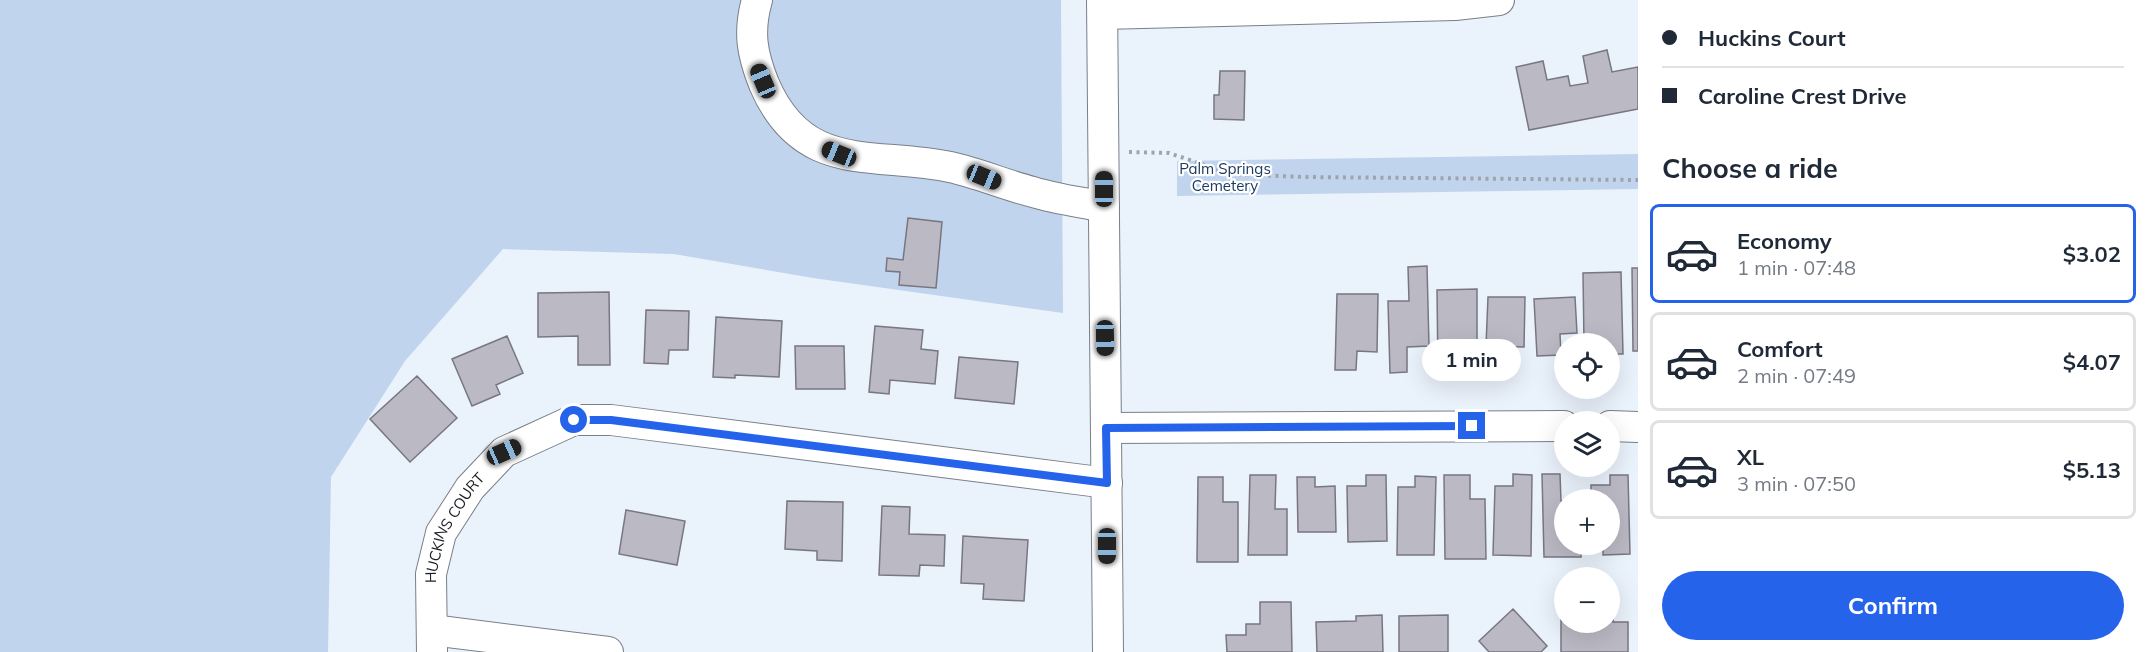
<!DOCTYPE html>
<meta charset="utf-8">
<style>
:root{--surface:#fff;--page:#f6f6f7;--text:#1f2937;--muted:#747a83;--line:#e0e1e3;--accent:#2563eb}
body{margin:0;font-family:Mulish,sans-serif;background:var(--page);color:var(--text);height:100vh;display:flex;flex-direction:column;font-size:22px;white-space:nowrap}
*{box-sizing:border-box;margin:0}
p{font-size:20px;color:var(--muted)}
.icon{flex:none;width:33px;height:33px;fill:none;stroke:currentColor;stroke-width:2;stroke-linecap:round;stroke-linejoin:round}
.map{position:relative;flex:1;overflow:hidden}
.panel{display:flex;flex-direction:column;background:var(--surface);width:510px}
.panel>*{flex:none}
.guide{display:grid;align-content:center;height:132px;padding:0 24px;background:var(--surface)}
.fabs{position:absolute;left:1554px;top:333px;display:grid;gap:12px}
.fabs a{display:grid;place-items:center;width:66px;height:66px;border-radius:50%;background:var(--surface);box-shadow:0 6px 24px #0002;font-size:30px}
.end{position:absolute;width:27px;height:27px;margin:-14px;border:8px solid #2563eb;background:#fff;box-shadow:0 0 0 3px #fff}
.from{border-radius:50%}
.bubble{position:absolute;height:42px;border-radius:21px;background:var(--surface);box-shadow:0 6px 24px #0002;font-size:20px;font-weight:700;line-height:42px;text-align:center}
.car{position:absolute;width:18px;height:36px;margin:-18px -9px;border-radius:8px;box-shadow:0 0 4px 2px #0007;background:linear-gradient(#222 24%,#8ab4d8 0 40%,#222 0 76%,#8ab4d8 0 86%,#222 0)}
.guide b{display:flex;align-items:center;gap:21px;height:57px;font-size:22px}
.guide b+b{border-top:2px solid var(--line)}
.guide i{width:15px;height:15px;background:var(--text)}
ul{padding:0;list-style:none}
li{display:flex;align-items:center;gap:18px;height:99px;margin:0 12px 9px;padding:0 12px;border:3px solid var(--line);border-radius:9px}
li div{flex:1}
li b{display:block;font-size:22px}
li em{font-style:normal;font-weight:700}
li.active{border-color:var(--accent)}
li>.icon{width:54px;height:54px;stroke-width:1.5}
h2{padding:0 24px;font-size:27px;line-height:72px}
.cta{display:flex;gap:12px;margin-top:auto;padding:12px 24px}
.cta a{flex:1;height:69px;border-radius:36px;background:var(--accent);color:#fff;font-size:24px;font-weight:700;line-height:69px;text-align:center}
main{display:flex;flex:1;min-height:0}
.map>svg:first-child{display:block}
</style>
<main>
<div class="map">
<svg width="1638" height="652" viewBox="0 0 1638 652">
<rect width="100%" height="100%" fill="#eaf2fc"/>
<path fill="#c1d4ed" d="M0,0H1061L1063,313L813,278L674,254L503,249L405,361L331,477L328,652H0Z
M1638,154V189L1177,196V161Z"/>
<path fill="#bbb9c4" stroke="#787681" stroke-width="1.5" d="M1607,50L1612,72L1638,67V109L1529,130L1516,67L1543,61L1547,80L1568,76L1570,86L1588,83L1583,56Z
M1220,71H1245L1244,120L1214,119V95H1219Z
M908,218L942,222L936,288L899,285L900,272L886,271L887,258L903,260Z
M1427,266L1429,346L1407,347V372L1390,373L1388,301H1409L1408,267Z
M1632,268H1638V351H1633Z
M1621,272L1623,354H1610V344L1584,343L1583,273Z
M1477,289V346H1464V372H1438L1437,290Z
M609,292L610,365H578V336L538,337V293Z
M1337,294H1378L1377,352L1357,351L1356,370H1335Z
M1488,297H1525L1524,347L1486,346Z
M1575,297L1577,333L1560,334L1561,355L1537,356L1534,299Z
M646,310L689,311L688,350H669L668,364L644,363Z
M716,317L782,321L779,377L735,375V378L713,377Z
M875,326L923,330L921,349L938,351L935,384L890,380L889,394L869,392Z
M507,336L523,373L496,385L500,394L472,406L452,359Z
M795,346H844L845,389H796Z
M959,357L1018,362L1014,404L955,398Z
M417,376L457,418L410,462L370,419Z
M1513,474L1532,475L1531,556L1493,555L1495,486H1513Z
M1542,474H1560L1561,501H1564V544H1581V557H1544Z
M1250,475H1276L1275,509H1287V555H1248Z
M1366,475H1386L1387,541L1348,542L1347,486H1366Z
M1444,475H1470V499H1485L1486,559H1445Z
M1610,475H1628L1630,554L1603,555V544H1610V500H1591V485H1610Z
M1415,476L1436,477L1434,555H1397L1398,487H1415Z
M1198,477H1223V502H1238V562H1197Z
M1297,477H1315V487L1335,486L1336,532H1298Z
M787,501L843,502L842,561L817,560V551L785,549Z
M882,506L910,507L909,534L945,535L944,566L920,565L919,576L879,575Z
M626,510L685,521L677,565L619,554Z
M963,536L1028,540L1024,601L983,599L984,584L961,583Z
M1260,602H1291L1292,652H1227L1226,635H1246V624H1260Z
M1513,609L1547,646L1541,652H1489L1479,641Z
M1561,611H1564V622H1610V611H1614L1613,622H1628V652H1561Z
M1382,615L1383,652H1317L1316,622L1356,621V616Z
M1448,615V652H1399V616Z"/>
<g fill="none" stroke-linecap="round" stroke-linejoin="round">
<defs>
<g id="minor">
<path d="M757,0C748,32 752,54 764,84C803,175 872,151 950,167C978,173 1005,185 1033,192C1056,199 1080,202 1104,207"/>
<path d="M1102,0L1108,652"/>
<path d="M1103,14L1455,5L1499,0"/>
<path d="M1610,426L1638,427"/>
<path d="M1106,428L1564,426"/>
<path d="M432,630L608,652"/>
<path id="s1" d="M432,652L431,574L441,533L470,488L504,452L574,420H611L1107,483"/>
</g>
</defs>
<use href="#minor" stroke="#797f89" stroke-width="32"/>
<path stroke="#9ea4ac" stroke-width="4" stroke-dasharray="3 4.5" stroke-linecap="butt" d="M1129,152L1169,153L1231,174L1304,177L1638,180"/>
<use href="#minor" stroke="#fff" stroke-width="30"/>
</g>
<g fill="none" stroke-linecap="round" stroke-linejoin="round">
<path stroke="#2563eb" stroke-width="8" d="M574,420H611L1107,483L1106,428L1472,426"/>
</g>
<g text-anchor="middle" stroke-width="4.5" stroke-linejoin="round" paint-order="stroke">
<g font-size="15" fill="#1c3a61" stroke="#fff">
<text x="1225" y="174">Palm Springs<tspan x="1225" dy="17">Cemetery</tspan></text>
</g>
<g font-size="15" fill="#1a1d21" stroke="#fff">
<text dy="5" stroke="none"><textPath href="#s1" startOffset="130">HUCKINS COURT</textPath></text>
</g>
</g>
</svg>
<div class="fabs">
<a><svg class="icon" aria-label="locate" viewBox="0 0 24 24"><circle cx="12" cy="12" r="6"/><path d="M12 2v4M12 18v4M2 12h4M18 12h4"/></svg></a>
<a><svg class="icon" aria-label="layers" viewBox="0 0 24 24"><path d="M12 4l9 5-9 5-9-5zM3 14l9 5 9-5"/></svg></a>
<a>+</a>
<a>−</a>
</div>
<i class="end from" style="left:574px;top:420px"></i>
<i class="end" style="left:1472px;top:426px"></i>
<div class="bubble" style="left:1422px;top:339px;width:99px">1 min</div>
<i class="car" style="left:763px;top:81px;rotate:337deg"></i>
<i class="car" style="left:839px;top:154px;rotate:292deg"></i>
<i class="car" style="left:984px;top:177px;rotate:112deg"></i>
<i class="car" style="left:1104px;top:189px;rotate:0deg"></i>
<i class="car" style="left:1105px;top:338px;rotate:179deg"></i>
<i class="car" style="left:504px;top:452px;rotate:66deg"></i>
<i class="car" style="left:1107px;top:546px;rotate:180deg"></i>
</div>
<section class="panel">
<div class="guide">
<b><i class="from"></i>Huckins Court</b>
<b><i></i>Caroline Crest Drive</b>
</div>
<h2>Choose a ride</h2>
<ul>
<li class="active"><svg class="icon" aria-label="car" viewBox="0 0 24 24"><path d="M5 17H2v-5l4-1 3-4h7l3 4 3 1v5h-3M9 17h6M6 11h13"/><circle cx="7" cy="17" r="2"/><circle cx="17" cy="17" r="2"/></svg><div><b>Economy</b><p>1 min · 07:48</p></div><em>$3.02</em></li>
<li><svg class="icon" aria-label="car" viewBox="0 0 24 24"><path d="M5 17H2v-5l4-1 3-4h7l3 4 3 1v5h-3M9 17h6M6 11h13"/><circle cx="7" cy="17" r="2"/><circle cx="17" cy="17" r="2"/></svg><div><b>Comfort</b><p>2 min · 07:49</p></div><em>$4.07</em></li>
<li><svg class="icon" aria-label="car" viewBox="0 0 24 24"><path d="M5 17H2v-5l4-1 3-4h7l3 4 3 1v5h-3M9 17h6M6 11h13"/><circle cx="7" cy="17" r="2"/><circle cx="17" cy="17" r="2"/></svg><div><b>XL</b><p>3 min · 07:50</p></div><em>$5.13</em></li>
</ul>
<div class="cta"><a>Confirm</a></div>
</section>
</main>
